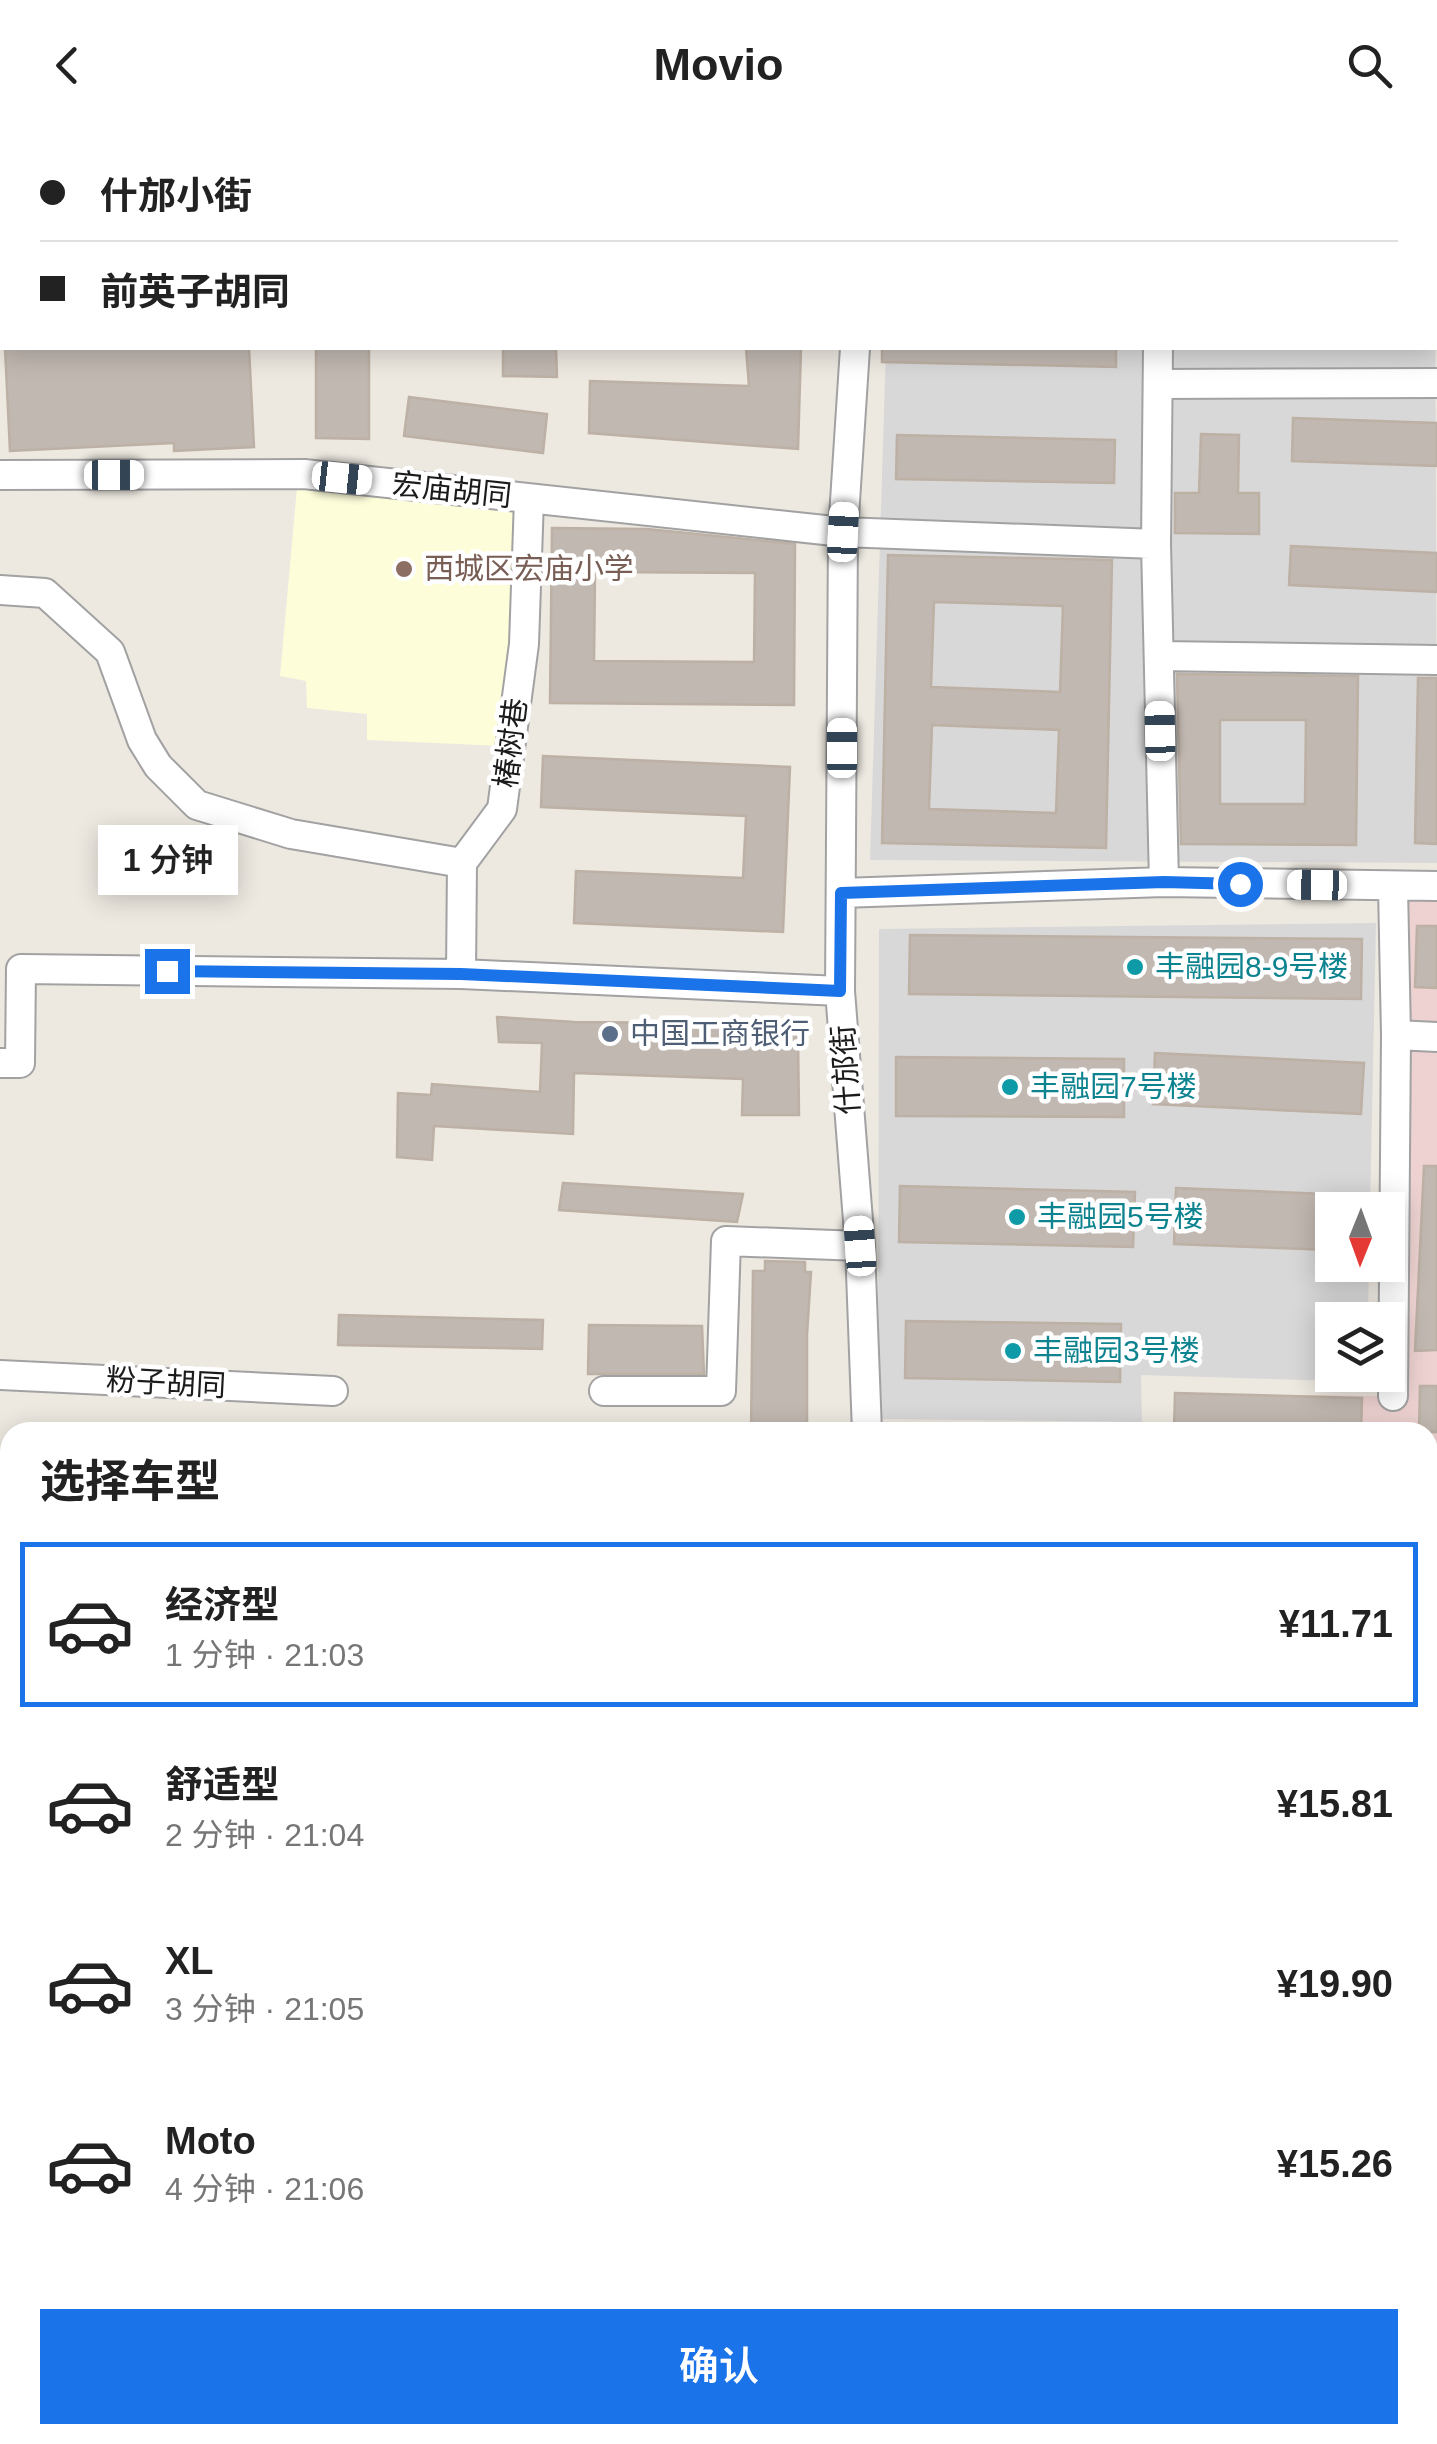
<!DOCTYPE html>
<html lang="zh">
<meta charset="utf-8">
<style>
:root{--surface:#fff;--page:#f2f2f2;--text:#222;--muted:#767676;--line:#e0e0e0;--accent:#1a73e8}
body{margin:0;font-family:Arial,"Noto Sans SC",sans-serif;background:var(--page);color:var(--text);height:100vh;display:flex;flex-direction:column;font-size:38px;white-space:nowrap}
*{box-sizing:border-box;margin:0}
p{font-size:32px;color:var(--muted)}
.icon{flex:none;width:55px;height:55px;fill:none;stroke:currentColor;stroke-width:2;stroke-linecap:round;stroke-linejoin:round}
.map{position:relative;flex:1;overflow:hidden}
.side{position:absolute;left:0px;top:1292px;width:1438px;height:1022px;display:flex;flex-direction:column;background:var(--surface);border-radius:30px 30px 0 0;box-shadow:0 5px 25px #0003}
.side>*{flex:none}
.hud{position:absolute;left:0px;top:0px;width:1438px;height:220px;box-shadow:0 5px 25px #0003;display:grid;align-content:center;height:220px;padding:0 40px;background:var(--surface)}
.needle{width:65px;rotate:181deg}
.buttons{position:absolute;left:1315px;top:1062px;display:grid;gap:20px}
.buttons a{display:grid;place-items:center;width:90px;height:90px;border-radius:0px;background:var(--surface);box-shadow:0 5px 25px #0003;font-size:50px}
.end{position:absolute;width:45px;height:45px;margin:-22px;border:12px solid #1a73e8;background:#fff;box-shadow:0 0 0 5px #fff}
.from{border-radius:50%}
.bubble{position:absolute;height:70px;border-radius:0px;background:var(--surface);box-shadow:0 5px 25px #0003;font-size:32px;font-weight:600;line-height:70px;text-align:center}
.car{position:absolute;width:30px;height:60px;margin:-30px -15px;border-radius:12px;box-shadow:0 0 8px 2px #0007;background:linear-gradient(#fff 24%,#345 0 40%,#fff 0 76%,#345 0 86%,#fff 0)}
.hud b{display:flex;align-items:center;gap:35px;height:95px;font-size:38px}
.hud b+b{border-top:2px solid var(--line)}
.hud i{width:25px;height:25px;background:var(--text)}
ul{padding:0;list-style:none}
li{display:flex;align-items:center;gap:30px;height:165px;margin:0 20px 15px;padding:0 20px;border:5px solid transparent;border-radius:0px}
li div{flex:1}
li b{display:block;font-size:38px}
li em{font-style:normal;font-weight:600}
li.selected{border-color:var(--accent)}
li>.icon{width:90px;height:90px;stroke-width:1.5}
h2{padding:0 40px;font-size:45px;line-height:120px}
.cta{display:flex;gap:20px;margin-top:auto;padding:20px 40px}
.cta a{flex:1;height:115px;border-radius:0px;background:var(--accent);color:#fff;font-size:40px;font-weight:600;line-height:115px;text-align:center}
header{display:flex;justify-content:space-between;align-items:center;height:130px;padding:0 40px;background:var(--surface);font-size:45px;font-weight:600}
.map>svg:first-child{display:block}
</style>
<header><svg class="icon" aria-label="back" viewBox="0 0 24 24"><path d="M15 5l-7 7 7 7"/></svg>Movio<svg class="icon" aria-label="search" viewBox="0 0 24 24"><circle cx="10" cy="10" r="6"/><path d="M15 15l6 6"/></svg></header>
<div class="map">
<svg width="1437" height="2314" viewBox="0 0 1437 2314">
<rect width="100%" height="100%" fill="#ede9e1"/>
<path fill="#d9d8d8" d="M1435,43L1437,733L870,730L886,218H1435Z
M1376,793L1370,1080H1332V1135H1369L1368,1190H1332V1245H1367V1252L1141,1245L1142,1292L878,1289L879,799Z"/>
<path fill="#edd2d1" d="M1437,756V1974H1428V1302H1175L1178,1264L1393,1266V757Z"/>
<path fill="#fdfdda" d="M297,358L520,381L503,616L367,610V584L307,578L306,551L280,546Z"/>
<path fill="#c0c0ad" d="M1428,1505H1437V1935H1428Z
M847,2305H1315V2314H845Z"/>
<path fill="#c1b8b1" stroke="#bdb0a4" stroke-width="2.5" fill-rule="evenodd" d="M5,218H249L254,317L174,321V313L10,321Z
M316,218H369V309L316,308Z
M503,218H556L557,247L503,246Z
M746,218H801L798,319L589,303L590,251L749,256Z
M882,218H1116V237L882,232Z
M409,267L547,284L543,323L404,306Z
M1293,288L1437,293V336L1292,331Z
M1201,304L1239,305L1238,363H1259V404L1175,403V363H1199Z
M897,305L1115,310L1114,353L896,349Z
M552,398L647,399L795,414L794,575L550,573ZM595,442L755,443L754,532L594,531Z
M1291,416L1437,423V462L1289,455Z
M888,425L1112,430L1106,718L882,713ZM934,472L1063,476L1060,562L931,557ZM932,595L1059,600L1056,683L929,679Z
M1177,544L1358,546L1356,715L1181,714ZM1220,590H1306L1305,674H1220Z
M1418,548H1437V714L1415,713Z
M543,626L790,637L783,802L574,793L576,741L743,748L746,686L541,677Z
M1417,796H1437V858L1415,857Z
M910,805L1362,809L1361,869L909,864Z
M497,887L574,892L777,894L798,906L799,985H742L743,949L574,943L573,1004L434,996L432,1030L397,1027L398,963L431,965L432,954L540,962L542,913L499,912Z
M1155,923L1364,933L1361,984L1153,974Z
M896,927L1124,929V987L896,986Z
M1424,1036H1437V1220L1415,1221Z
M563,1053L743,1064L737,1092L559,1080Z
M900,1056L1135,1062L1133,1117L899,1112Z
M1176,1058L1377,1066V1080H1332V1120L1174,1114Z
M765,1131L805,1132V1142H811L807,1205V1302H751L753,1141H765Z
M339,1185L543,1190L542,1219L338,1215Z
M906,1191L1121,1194L1120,1252L905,1248Z
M589,1195L702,1196L704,1244H588Z
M1420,1256H1437V1302H1419Z
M1175,1263L1362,1268L1361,1302H1174Z"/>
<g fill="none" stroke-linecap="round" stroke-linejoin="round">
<defs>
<path id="minor" d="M37,0V2
M279,0V2
M855,218L843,402L840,861L860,1116L867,1302
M1158,218L1156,414L1164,752
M1158,254L1437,253
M0,345L304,344L843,402L1156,414
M0,460L45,463L110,522L142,610L158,636L197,675L291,704L462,733
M1159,526L1437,530
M841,763L1164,752L1437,756
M461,844L462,733L502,679L524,514L529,369
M1396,905L1437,907
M0,933H20L21,839L461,844L840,861
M0,1245L333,1261
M604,1261H721L726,1111L860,1116
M1393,1266L1396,905L1393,757
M0,1482H10
M1428,1483H1437
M0,1719H10
M1428,1969H1437
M0,2193H10
M217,2305V2314
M422,2305L423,2314
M831,2314L832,2305"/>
<path id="major" d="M880,2L899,0
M1435,13H1437
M0,119L2,118
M0,145H2"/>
</defs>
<use href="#minor" stroke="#a2a2a2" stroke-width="32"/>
<use href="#major" stroke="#8c6106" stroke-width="40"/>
<use href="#minor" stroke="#fff" stroke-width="28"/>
<use href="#major" stroke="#f7d09c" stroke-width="35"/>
</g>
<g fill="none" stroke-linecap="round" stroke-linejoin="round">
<path stroke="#1a73e8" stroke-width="12" d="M167,841L461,844L840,861L841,763L1164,752L1240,754"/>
</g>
<circle fill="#8d6e63" stroke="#fff" stroke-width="4" cx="404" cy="439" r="10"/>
<g fill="#0f9aa8" stroke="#fff" stroke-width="4">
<circle cx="1135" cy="837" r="10"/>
<circle cx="1010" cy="957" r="10"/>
<circle cx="1017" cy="1087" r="10"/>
<circle cx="1013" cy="1221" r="10"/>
</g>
<circle fill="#5c6f8a" stroke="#fff" stroke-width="4" cx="610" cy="904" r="10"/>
<g text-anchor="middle" stroke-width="9" stroke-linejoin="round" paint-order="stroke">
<g font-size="30" fill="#1b1b1b" stroke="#fff">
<text transform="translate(452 360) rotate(6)" y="10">宏庙胡同</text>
<text transform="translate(511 613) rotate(-83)" y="10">椿树巷</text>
<text transform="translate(846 940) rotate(-94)" y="10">什邡街</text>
<text transform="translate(166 1253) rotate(3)" y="10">粉子胡同</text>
</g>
<g font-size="30" fill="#785e54" stroke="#fff" text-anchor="start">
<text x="424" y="449">西城区宏庙小学</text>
</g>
<g font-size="30" fill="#0d838f" stroke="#fff" text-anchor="start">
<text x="1155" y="847">丰融园8-9号楼</text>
<text x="1030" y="967">丰融园7号楼</text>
<text x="1037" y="1097">丰融园5号楼</text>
<text x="1033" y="1231">丰融园3号楼</text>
</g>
<g font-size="30" fill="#4e5e75" stroke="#fff" text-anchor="start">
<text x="630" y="914">中国工商银行</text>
</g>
</g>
</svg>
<div class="buttons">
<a><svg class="needle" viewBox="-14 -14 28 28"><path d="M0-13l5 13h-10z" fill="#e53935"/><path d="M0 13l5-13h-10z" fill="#767676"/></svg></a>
<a><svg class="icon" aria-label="layers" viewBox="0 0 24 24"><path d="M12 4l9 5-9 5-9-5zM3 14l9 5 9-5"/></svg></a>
</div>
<i class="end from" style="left:1240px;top:754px"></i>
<i class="end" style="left:167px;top:841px"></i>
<div class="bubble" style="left:98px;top:695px;width:140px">1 分钟</div>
<i class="car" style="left:114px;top:345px;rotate:90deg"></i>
<i class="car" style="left:342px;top:348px;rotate:96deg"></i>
<i class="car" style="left:843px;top:402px;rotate:3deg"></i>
<i class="car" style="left:1160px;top:601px;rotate:359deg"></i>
<i class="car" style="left:842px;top:618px;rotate:0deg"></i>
<i class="car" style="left:1317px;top:755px;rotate:271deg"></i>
<i class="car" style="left:860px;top:1116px;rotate:356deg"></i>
<div class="hud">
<b><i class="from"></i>什邡小街</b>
<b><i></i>前英子胡同</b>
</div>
<section class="side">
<h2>选择车型</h2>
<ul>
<li class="selected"><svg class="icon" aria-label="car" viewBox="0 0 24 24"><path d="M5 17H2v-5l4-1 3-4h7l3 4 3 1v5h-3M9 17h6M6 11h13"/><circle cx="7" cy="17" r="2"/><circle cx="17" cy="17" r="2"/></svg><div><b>经济型</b><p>1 分钟 · 21:03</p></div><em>¥11.71</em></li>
<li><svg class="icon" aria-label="car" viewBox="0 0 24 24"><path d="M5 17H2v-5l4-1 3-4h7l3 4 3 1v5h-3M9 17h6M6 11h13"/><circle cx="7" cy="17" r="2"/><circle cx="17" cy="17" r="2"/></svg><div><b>舒适型</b><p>2 分钟 · 21:04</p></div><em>¥15.81</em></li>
<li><svg class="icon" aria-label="car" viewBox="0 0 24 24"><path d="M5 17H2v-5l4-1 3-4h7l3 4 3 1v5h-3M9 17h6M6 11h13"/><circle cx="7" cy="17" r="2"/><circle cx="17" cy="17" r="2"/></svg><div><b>XL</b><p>3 分钟 · 21:05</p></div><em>¥19.90</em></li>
<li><svg class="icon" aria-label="car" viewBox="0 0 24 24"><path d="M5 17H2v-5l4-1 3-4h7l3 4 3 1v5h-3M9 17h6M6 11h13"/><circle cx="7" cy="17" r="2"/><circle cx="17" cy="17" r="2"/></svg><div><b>Moto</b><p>4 分钟 · 21:06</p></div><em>¥15.26</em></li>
</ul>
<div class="cta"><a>确认</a></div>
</section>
</div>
